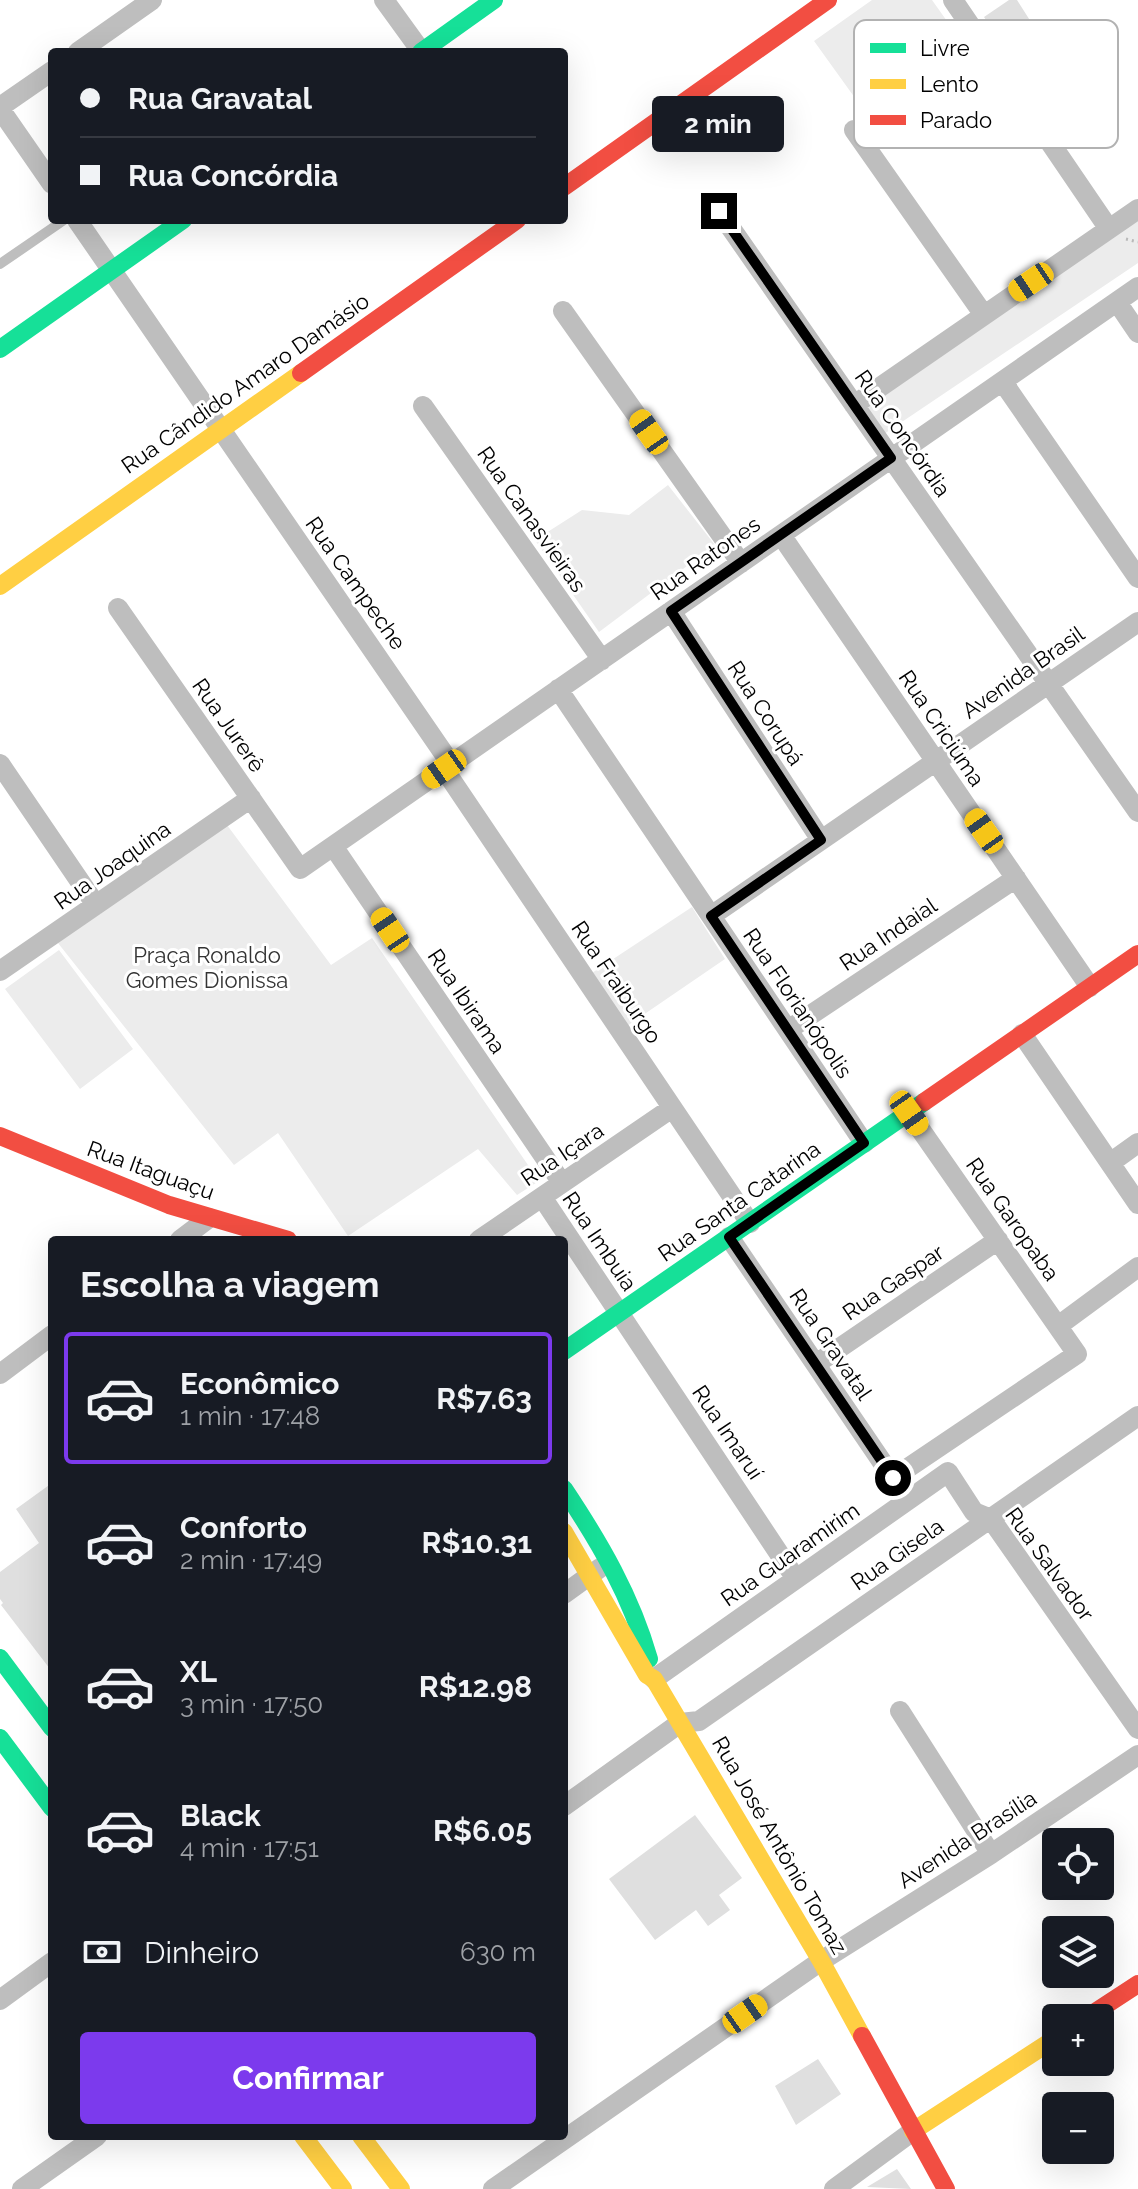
<!DOCTYPE html>
<html lang="pt">
<meta charset="utf-8">
<style>
:root{--surface:#171b24;--page:#20242c;--text:#f1f3f6;--muted:#9ea1a6;--line:#363941;--accent:#7c3aed}
body{margin:0;font-family:Raleway,sans-serif;background:var(--page);color:var(--text);height:100vh;display:flex;flex-direction:column;font-size:30px;white-space:nowrap}
*{box-sizing:border-box;margin:0}
p{font-size:26px;color:var(--muted)}
.icon{flex:none;width:44px;height:44px;fill:none;stroke:currentColor;stroke-width:2;stroke-linecap:round;stroke-linejoin:round}
.map{position:relative;flex:1;overflow:hidden}
.panel{position:absolute;left:48px;top:1236px;width:520px;height:904px;display:flex;flex-direction:column;background:var(--surface);border-radius:8px;box-shadow:0 8px 32px #0002}
.panel>*{flex:none}
.top-card{position:absolute;left:48px;top:48px;width:520px;height:176px;border-radius:8px;box-shadow:0 8px 32px #0002;display:grid;align-content:center;height:176px;padding:0 32px;background:var(--surface)}
.fabs{position:absolute;left:1042px;top:1828px;display:grid;gap:16px}
.fabs a{display:grid;place-items:center;width:72px;height:72px;border-radius:8px;background:var(--surface);box-shadow:0 8px 32px #0002;font-size:40px}
.end{position:absolute;width:36px;height:36px;margin:-18px;border:10px solid #000;background:#fff;box-shadow:0 0 0 4px #fff}
.from{border-radius:50%}
.bubble{position:absolute;height:56px;border-radius:8px;background:var(--surface);box-shadow:0 8px 32px #0002;font-size:26px;font-weight:700;line-height:56px;text-align:center}
.car{position:absolute;width:24px;height:48px;margin:-24px -12px;border-radius:10px;box-shadow:0 0 6px 2px #0007;background:linear-gradient(#f5c518 24%,#345 0 40%,#f5c518 0 76%,#345 0 86%,#f5c518 0)}
.top-card b{display:flex;align-items:center;gap:28px;height:76px;font-size:30px}
.top-card b+b{border-top:2px solid var(--line)}
.top-card i{width:20px;height:20px;background:var(--text)}
ul{padding:0;list-style:none}
li{display:flex;align-items:center;gap:24px;height:132px;margin:0 16px 12px;padding:0 16px;border:4px solid transparent;border-radius:8px}
li div{flex:1}
li b{display:block;font-size:30px}
li em{font-style:normal;font-weight:700}
li.active{border-color:var(--accent)}
li>.icon{width:72px;height:72px;stroke-width:1.5}
h2{padding:0 32px;font-size:36px;line-height:96px}
.pay{display:flex;align-items:center;gap:20px;height:88px;padding:0 32px;font-size:30px}
.pay p{margin-inline-start:auto}
.button{display:flex;gap:16px;margin-top:auto;padding:16px 32px}
.button a{flex:1;height:92px;border-radius:8px;background:var(--accent);color:#fff;font-size:32px;font-weight:700;line-height:92px;text-align:center}
.map>svg:first-child{display:block}
</style>
<div class="map">
<svg width="1138" height="2189" viewBox="0 0 1138 2189">
<rect width="100%" height="100%" fill="#fff"/>
<path fill="#ececec" d="M872,0H932L954,31L855,98L814,41Z
M1138,220V263L884,434L865,409Z
M668,485L715,545L599,632L535,540L582,510L629,515Z
M227,825L331,965L372,938L539,1181L517,1195L478,1149L348,1236L278,1133L234,1165L54,938Z
M692,907L725,959L627,1026L592,973Z
M59,950L133,1049L80,1089L5,989Z"/>
<path fill="#dfdfdf" d="M1009,0H1017L1031,22L1001,42L984,17Z
M52,1483V1668L50,1669L1,1605L3,1603L0,1599V1572L39,1543L16,1509Z
M695,1815L742,1878L719,1895L730,1910L708,1926L696,1910L655,1940L609,1879Z
M818,2059L841,2094L796,2125L775,2086Z
M897,2169L911,2189L867,2187Z"/>
<g fill="none" stroke-linecap="round" stroke-linejoin="round">
<path stroke="#b9b9b9" stroke-width="3" stroke-dasharray="2 4" stroke-linecap="butt" d="M1126,239L1138,242"/>
<path stroke="#bebebe" stroke-width="10" d="M0,264L64,220"/>
<path stroke="#bebebe" stroke-width="20" d="M384,0L421,51
M953,0L1109,229
M78,52L152,0
M0,107L52,71
M0,109L52,184
M854,130L984,315
M719,211L1138,812
M77,220L451,764
M1117,302L1138,333
M563,311L741,563
M1007,379V388L1138,578
M854,405L1138,209
M423,406L602,660
M781,535L1090,987
M118,608L300,869L1138,287
M671,611L821,840
M558,689L864,1143
M0,764L96,905
M444,769L750,1223
M333,846L562,1183
M711,916L1138,622
M0,971L251,798
M788,1030L1016,878
M1022,1034L1138,1204
M1110,1163L1138,1143
M542,1197L796,1579
M729,1237L893,1478
M180,1240L209,1218
M479,1240L672,1108
M1058,1326L1138,1267
M816,1364L998,1240
M0,1374L52,1335
M907,1501L893,1478L1077,1354L909,1113
M564,1594L600,1568
M654,1679L948,1472L974,1512L991,1519L1138,1729
M900,1711L991,1854
M564,1806L680,1723L699,1721L1138,1416
M0,2000L52,1962
M22,2189L97,2136
M493,2189L821,1961L991,1854L1138,1755
M834,2189L913,2131"/>
<path stroke="#16e098" stroke-width="18" d="M421,52L494,0
M0,349L183,220
M564,1351L924,1102
M564,1489C600,1543 631,1596 649,1659
M0,1658L52,1728
M0,1738L52,1808"/>
<path stroke="#ffcf43" stroke-width="18" d="M0,586L301,373
M564,1532L647,1675L654,1679L821,1961L862,2036
M913,2131L1056,2038
M303,2136L343,2189
M361,2136L401,2189"/>
<path stroke="#f24e42" stroke-width="18" d="M564,187L828,0
M301,373L517,220
M924,1102L1138,954
M0,1136L169,1205L288,1240
M1086,2018L1138,1984
M862,2036L946,2189"/>
</g>
<g fill="none" stroke-linecap="round" stroke-linejoin="round">
<path stroke="#000" stroke-width="10" d="M719,211L891,458L671,611L821,840L711,916L864,1143L729,1237L893,1478"/>
</g>
<g text-anchor="middle" stroke-width="6" stroke-linejoin="round" paint-order="stroke">
<g font-size="22" fill="#000" stroke="#fff">
<text transform="translate(245 383) rotate(-35)" y="8">Rua Cândido Amaro Damásio</text>
<text transform="translate(903 433) rotate(55)" y="8">Rua Concórdia</text>
<text transform="translate(532 519) rotate(55)" y="8">Rua Canasvieiras</text>
<text transform="translate(705 558) rotate(-35)" y="8">Rua Ratones</text>
<text transform="translate(356 583) rotate(55)" y="8">Rua Campeche</text>
<text transform="translate(1023 672) rotate(-35)" y="8">Avenida Brasil</text>
<text transform="translate(766 713) rotate(57)" y="8">Rua Corupá</text>
<text transform="translate(229 725) rotate(55)" y="8">Rua Jurerê</text>
<text transform="translate(942 728) rotate(56)" y="8">Rua Criciúma</text>
<text transform="translate(112 865) rotate(-35)" y="8">Rua Joaquina</text>
<text transform="translate(888 934) rotate(-34)" y="8">Rua Indaial</text>
<text transform="translate(617 982) rotate(56)" y="8">Rua Fraiburgo</text>
<text transform="translate(467 1001) rotate(56)" y="8">Rua Ibirama</text>
<text transform="translate(798 1003) rotate(56)" y="8">Rua Florianópolis</text>
<text transform="translate(562 1154) rotate(-34)" y="8">Rua Içara</text>
<text transform="translate(151 1170) rotate(20)" y="8">Rua Itaguaçu</text>
<text transform="translate(739 1201) rotate(-35)" y="8">Rua Santa Catarina</text>
<text transform="translate(1013 1219) rotate(55)" y="8">Rua Garopaba</text>
<text transform="translate(600 1241) rotate(56)" y="8">Rua Imbuia</text>
<text transform="translate(893 1282) rotate(-34)" y="8">Rua Gaspar</text>
<text transform="translate(831 1344) rotate(56)" y="8">Rua Gravatal</text>
<text transform="translate(728 1432) rotate(56)" y="8">Rua Imaruí</text>
<text transform="translate(790 1554) rotate(-35)" y="8">Rua Guaramirim</text>
<text transform="translate(897 1554) rotate(-35)" y="8">Rua Gisela</text>
<text transform="translate(1050 1564) rotate(54)" y="8">Rua Salvador</text>
<text transform="translate(967 1839) rotate(-33)" y="8">Avenida Brasília</text>
<text transform="translate(780 1845) rotate(60)" y="8">Rua José Antônio Tomaz</text>
</g>
<g font-size="22" fill="#333" stroke="#fff">
<text x="207" y="963">Praça Ronaldo<tspan x="207" dy="25">Gomes Dionissa</tspan></text>
</g>
</g>
<rect x="854" y="20" width="264" height="128" rx="12" fill="#fff" stroke="#b2b2b2" stroke-width="2"/>
<rect x="870" y="43" width="36" height="10" fill="#16e098"/>
<rect x="870" y="79" width="36" height="10" fill="#ffcf43"/>
<rect x="870" y="115" width="36" height="10" fill="#f24e42"/>
<g font-size="22" fill="#000">
<text x="920" y="56">Livre</text>
<text x="920" y="92">Lento</text>
<text x="920" y="128">Parado</text>
</g>
</svg>
<div class="fabs">
<a><svg class="icon" aria-label="locate" viewBox="0 0 24 24"><circle cx="12" cy="12" r="6"/><path d="M12 2v4M12 18v4M2 12h4M18 12h4"/></svg></a>
<a><svg class="icon" aria-label="layers" viewBox="0 0 24 24"><path d="M12 4l9 5-9 5-9-5zM3 14l9 5 9-5"/></svg></a>
<a>+</a>
<a>−</a>
</div>
<i class="end from" style="left:893px;top:1478px"></i>
<i class="end" style="left:719px;top:211px"></i>
<div class="bubble" style="left:652px;top:96px;width:132px">2 min</div>
<i class="car" style="left:1031px;top:282px;rotate:236deg"></i>
<i class="car" style="left:649px;top:432px;rotate:325deg"></i>
<i class="car" style="left:444px;top:769px;rotate:235deg"></i>
<i class="car" style="left:984px;top:831px;rotate:325deg"></i>
<i class="car" style="left:390px;top:930px;rotate:326deg"></i>
<i class="car" style="left:909px;top:1113px;rotate:145deg"></i>
<i class="car" style="left:745px;top:2014px;rotate:55deg"></i>
<div class="top-card">
<b><i class="from"></i>Rua Gravatal</b>
<b><i></i>Rua Concórdia</b>
</div>
<section class="panel">
<h2>Escolha a viagem</h2>
<ul>
<li class="active"><svg class="icon" aria-label="car" viewBox="0 0 24 24"><path d="M5 17H2v-5l4-1 3-4h7l3 4 3 1v5h-3M9 17h6M6 11h13"/><circle cx="7" cy="17" r="2"/><circle cx="17" cy="17" r="2"/></svg><div><b>Econômico</b><p>1 min · 17:48</p></div><em>R$7.63</em></li>
<li><svg class="icon" aria-label="car" viewBox="0 0 24 24"><path d="M5 17H2v-5l4-1 3-4h7l3 4 3 1v5h-3M9 17h6M6 11h13"/><circle cx="7" cy="17" r="2"/><circle cx="17" cy="17" r="2"/></svg><div><b>Conforto</b><p>2 min · 17:49</p></div><em>R$10.31</em></li>
<li><svg class="icon" aria-label="car" viewBox="0 0 24 24"><path d="M5 17H2v-5l4-1 3-4h7l3 4 3 1v5h-3M9 17h6M6 11h13"/><circle cx="7" cy="17" r="2"/><circle cx="17" cy="17" r="2"/></svg><div><b>XL</b><p>3 min · 17:50</p></div><em>R$12.98</em></li>
<li><svg class="icon" aria-label="car" viewBox="0 0 24 24"><path d="M5 17H2v-5l4-1 3-4h7l3 4 3 1v5h-3M9 17h6M6 11h13"/><circle cx="7" cy="17" r="2"/><circle cx="17" cy="17" r="2"/></svg><div><b>Black</b><p>4 min · 17:51</p></div><em>R$6.05</em></li>
</ul>
<div class="pay"><svg class="icon" aria-label="cash" viewBox="0 0 24 24"><path d="M3 7h18v10H3z"/><circle cx="12" cy="12" r="2"/></svg>Dinheiro<p>630 m</p></div>
<div class="button"><a>Confirmar</a></div>
</section>
</div>
